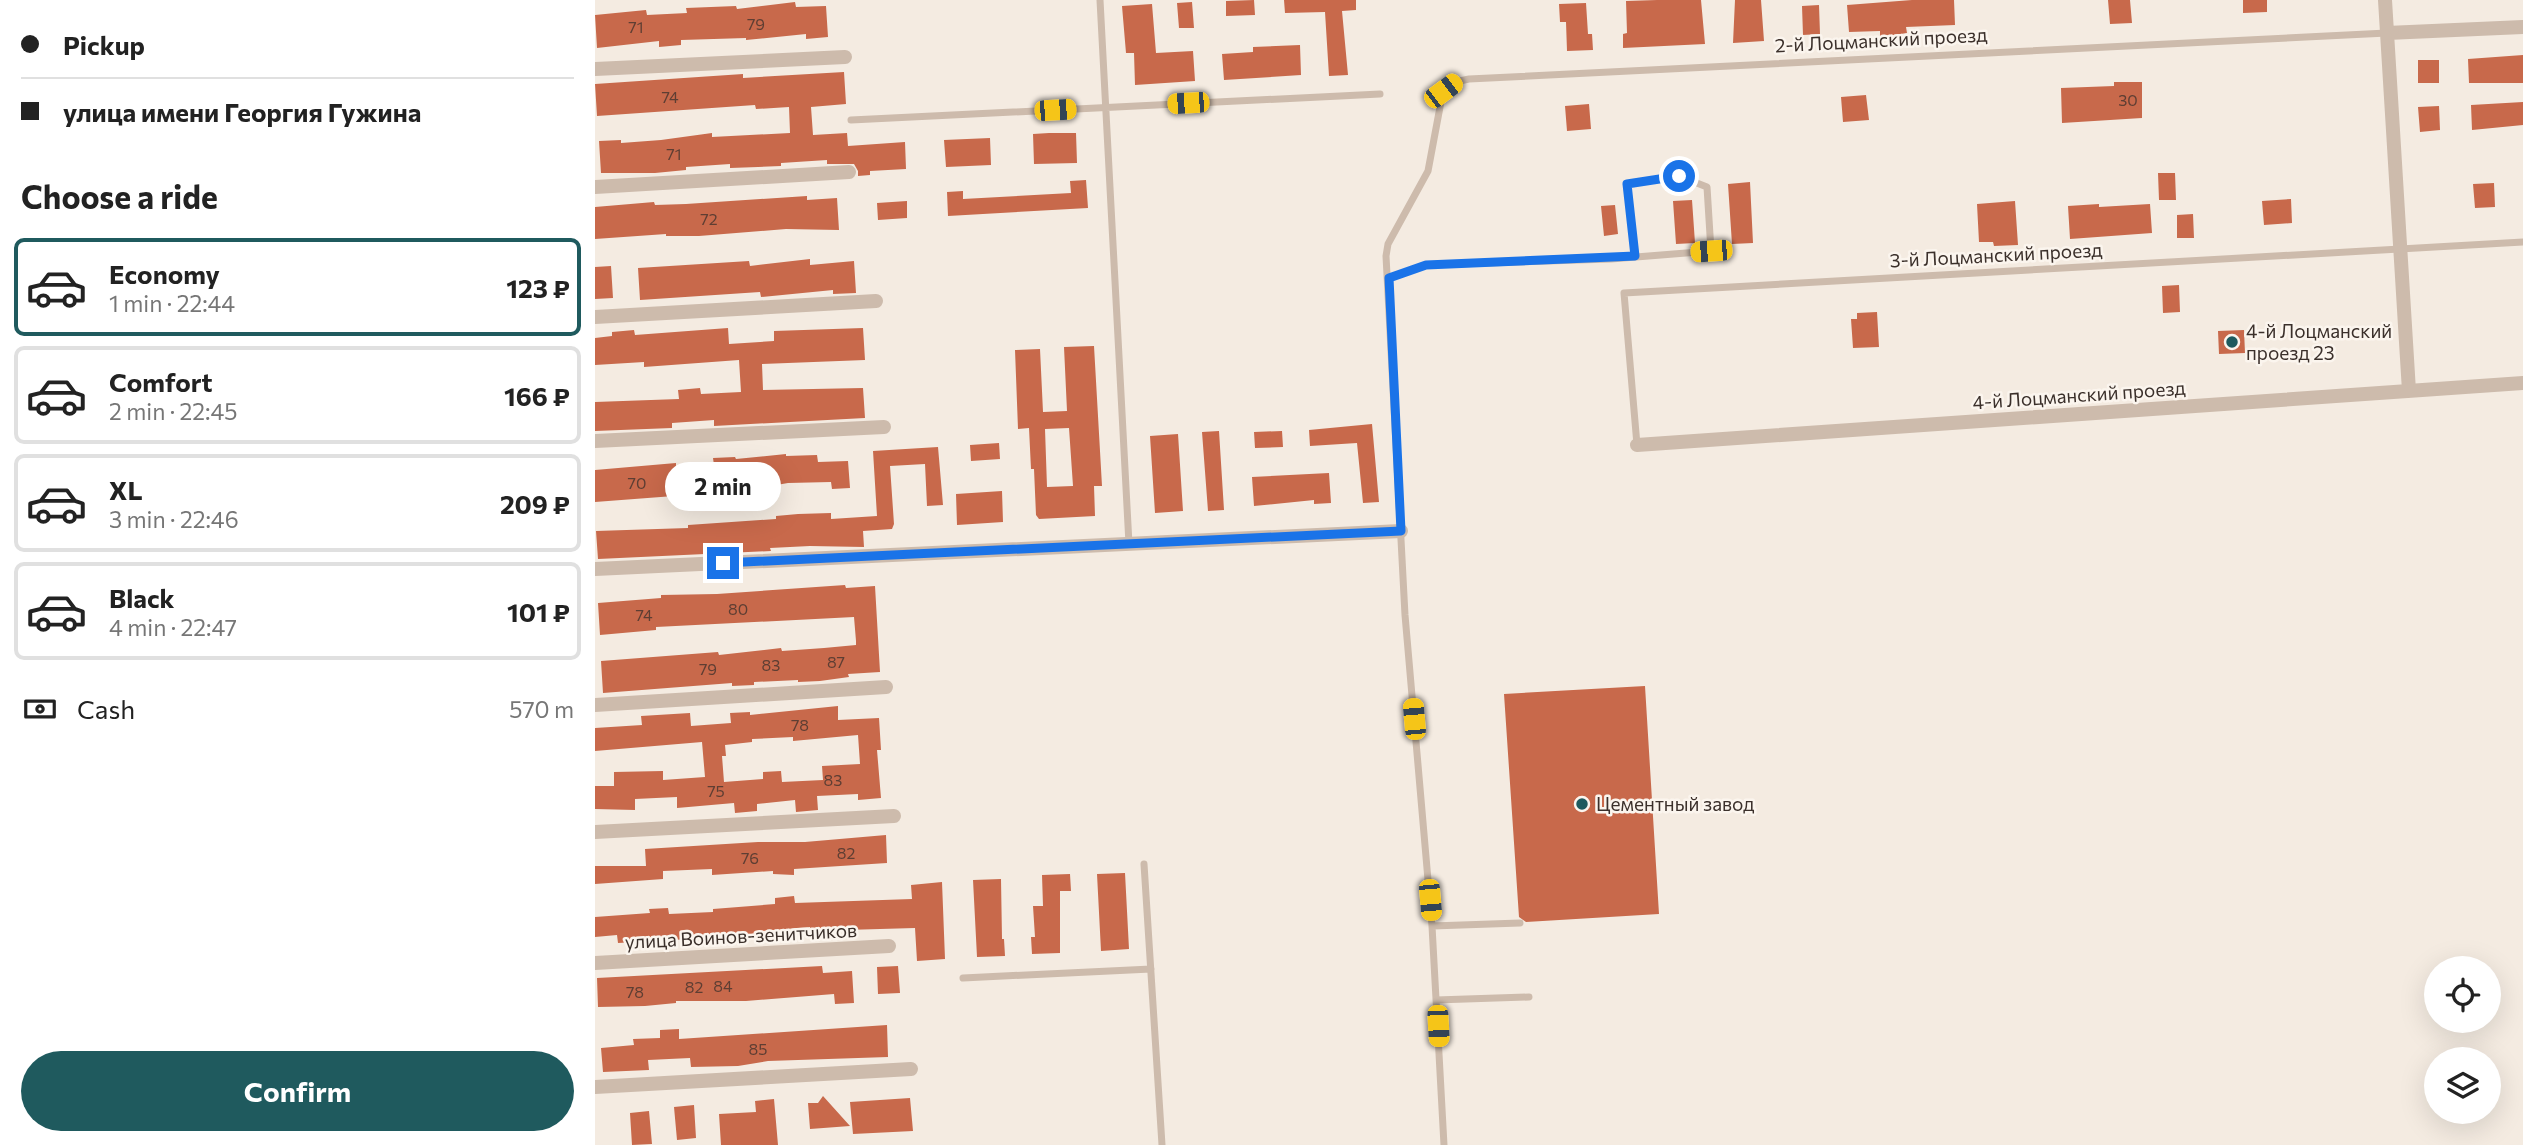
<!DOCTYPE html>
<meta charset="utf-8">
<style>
:root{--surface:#fff;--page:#f6f6f6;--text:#222;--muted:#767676;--line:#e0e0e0;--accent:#1f5a5e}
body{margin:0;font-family:Commissioner,sans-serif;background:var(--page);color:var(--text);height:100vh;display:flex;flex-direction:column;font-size:26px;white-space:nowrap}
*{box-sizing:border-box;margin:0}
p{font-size:23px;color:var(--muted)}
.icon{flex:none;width:38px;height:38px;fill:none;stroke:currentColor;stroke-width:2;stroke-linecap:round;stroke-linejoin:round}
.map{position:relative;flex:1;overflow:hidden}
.sheet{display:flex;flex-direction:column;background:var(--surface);width:595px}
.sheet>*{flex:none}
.hud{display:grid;align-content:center;height:154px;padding:0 21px;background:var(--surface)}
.tools{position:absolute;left:1829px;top:956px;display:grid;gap:14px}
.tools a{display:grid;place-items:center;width:77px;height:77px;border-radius:50%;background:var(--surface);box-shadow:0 7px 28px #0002;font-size:35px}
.end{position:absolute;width:32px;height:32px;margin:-16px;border:9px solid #1a73e8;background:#fff;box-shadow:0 0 0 4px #fff}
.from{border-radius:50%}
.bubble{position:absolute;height:49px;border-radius:24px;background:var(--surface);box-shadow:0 7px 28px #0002;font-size:23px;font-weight:700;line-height:49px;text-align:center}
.car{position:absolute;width:21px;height:42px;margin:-21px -10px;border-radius:9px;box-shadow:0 0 5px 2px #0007;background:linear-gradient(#f5c518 24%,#345 0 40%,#f5c518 0 76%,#345 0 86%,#f5c518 0)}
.hud b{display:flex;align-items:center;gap:24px;height:66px;font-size:26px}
.hud b+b{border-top:2px solid var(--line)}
.hud i{width:18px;height:18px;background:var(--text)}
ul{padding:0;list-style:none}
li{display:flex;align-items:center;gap:21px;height:98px;margin:0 14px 10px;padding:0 7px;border:4px solid var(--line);border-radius:10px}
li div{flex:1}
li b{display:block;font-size:26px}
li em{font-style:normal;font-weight:700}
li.current{border-color:var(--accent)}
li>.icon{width:63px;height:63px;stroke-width:1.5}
h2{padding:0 21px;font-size:32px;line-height:84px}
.pay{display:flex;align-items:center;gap:18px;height:77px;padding:0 21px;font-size:26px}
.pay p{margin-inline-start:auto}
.button{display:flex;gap:14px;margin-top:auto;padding:14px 21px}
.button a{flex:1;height:80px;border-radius:42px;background:var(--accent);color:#fff;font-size:28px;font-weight:700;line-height:80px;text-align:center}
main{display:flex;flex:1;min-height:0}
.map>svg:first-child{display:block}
</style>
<main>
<section class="sheet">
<div class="hud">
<b><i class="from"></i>Pickup</b>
<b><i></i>улица имени Георгия Гужина</b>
</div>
<h2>Choose a ride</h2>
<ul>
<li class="current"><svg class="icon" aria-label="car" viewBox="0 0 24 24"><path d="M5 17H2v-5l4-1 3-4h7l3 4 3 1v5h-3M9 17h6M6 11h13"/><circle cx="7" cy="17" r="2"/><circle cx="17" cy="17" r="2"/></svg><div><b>Economy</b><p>1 min · 22:44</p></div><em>123 ₽</em></li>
<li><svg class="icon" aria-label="car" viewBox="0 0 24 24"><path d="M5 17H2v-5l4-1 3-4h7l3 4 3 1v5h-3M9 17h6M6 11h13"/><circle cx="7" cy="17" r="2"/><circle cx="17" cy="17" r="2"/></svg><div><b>Comfort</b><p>2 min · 22:45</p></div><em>166 ₽</em></li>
<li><svg class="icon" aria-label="car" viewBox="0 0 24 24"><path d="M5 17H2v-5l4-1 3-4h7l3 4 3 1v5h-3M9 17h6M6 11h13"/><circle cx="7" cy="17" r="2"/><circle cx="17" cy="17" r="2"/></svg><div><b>XL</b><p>3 min · 22:46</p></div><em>209 ₽</em></li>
<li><svg class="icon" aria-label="car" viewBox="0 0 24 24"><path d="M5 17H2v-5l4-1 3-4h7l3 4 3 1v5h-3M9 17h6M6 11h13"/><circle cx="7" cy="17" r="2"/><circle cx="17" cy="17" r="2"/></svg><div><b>Black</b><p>4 min · 22:47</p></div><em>101 ₽</em></li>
</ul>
<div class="pay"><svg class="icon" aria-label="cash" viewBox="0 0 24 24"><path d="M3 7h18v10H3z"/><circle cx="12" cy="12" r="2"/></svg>Cash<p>570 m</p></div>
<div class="button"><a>Confirm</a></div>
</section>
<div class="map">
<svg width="1928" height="1145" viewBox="0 0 1928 1145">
<rect width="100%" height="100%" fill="#f4ebe1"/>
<path fill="#c8694b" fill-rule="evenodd" d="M659,0L660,15L631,16V1Z
M689,0H761V10L747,11L753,75L734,76L730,12L690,13Z
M1062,0H1106L1110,44L1028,48V34L1032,33L1031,1Z
M1140,0H1166L1169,41L1138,43Z
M1317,0H1359L1360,25L1311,27L1312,33L1285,37V31L1254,32L1252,5Z
M1513,0H1535L1537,23L1515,24Z
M1648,0H1672V12L1648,13Z
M200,2L201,7L231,6L233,37L211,39V34L151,40V38L86,40V45L64,47V41L2,48L0,15L51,10L52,15L92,13L91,8L141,6L142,9Z
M597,2L599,28H584L582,3Z
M991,3L993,34H997L998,50L972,51L971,22H965L964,4Z
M557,4L561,53L598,51L600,81L540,85L539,53H531L527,6Z
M1224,5L1225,34L1208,35L1207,6Z
M705,45L706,75L629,80L627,54L658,52V47Z
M1928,55V83H1874L1873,59Z
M1823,60H1844V83H1823Z
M249,72L251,104L216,107L218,135L252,133L253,146L310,142L311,169L275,171V175L263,176V171L259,164H232V160L186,163V166L163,167L135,168V164L91,167V170L60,173H6L4,141L26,140V143L66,140L117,133V137L195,133L194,107L161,109L160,105L2,116L0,84L148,74V78Z
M1519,82H1547V118L1467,123L1466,88L1519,86Z
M1271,95L1274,120L1248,122L1246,97Z
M1928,102V125L1877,130L1876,105Z
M994,104L996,129L972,131L970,106Z
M1844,106L1845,130L1825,132L1823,107Z
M454,133H481L482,163L439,164L438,134Z
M395,138L396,165L351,167L349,140Z
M1563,173H1580L1581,200H1564Z
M491,180L493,208L353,216L352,192L368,191V199L476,193L475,181Z
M1155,182L1158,243L1137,244L1133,184Z
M1899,183L1900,207L1880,208L1878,184Z
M212,196V200L242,198L244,230L191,229L104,236H71V234L0,239V207L59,202L60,205L91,204Z
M1696,199L1697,223L1669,225L1667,201Z
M1097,200L1100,243L1081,244L1078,201Z
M312,201V218L283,220L282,203Z
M1420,201L1423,245L1399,246L1398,242H1384L1382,204Z
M1504,204V207L1555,204L1557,233L1475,239L1473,206Z
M1020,205L1023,234L1009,236L1006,206Z
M1598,214L1599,238H1582V215Z
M215,259V265L259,261L261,293L238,294V290L166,297L165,292L45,300L43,268L154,261L155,266Z
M16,266L18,298L0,299V267Z
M1584,285L1585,312L1568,313L1567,286Z
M1282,312L1284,347L1258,348L1256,319H1262V313Z
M133,328L134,344L179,341V331L268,328L270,360L167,364L168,390L268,388L270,418L119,426V420L77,423V428L0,431V402L84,399L83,390L105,388L106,394L146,392L144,360L49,367V362L0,365V338L17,336V332L39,330L40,335Z
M1649,330L1650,353L1624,354L1623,331Z
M499,346L507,486H499L500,516L444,519L441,515L439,469H436L434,428L423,429L420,350L445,349L448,412L472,411L469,347ZM474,428L478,486L452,487L450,429Z
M777,424L784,502L768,503L762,443L715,446L714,430Z
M624,431L629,510L613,511L607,432Z
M687,431L688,447L660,448L659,432Z
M583,434L588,511L560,513L555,436Z
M404,443L405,459L376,461L375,445Z
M343,447L348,505L332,506L330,464L295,466L299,524L297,529L268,531L269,547L215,546L175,548L176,551L3,559L1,531L93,528V525L181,519V516L203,514L236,513V519L282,516L278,451Z
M191,454V456L222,455L223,462L253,461L255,488L237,489L236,482L193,483L170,487V489L114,490L115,497L92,498V495L0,502V470L81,463V467L119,465L118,458L140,457L141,459Z
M734,473L736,503L719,504V500L659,506L657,477Z
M407,491L408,522L362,525L361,494Z
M250,585L251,588L280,586L285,672L253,674L254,677L225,681L203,682V680L159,682V685L137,686V683L8,693L6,661L123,652L124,655L186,648L187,651L229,648L261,645V641L259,617L61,627V630L5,635L3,603L66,598V595L122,594Z
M1050,686L1064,914L931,922L924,917L909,694Z
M243,706V720L284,718L286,750H282L286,798L263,800V794L222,796L223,810L201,812L200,800L162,804V811L140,813L139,803L82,808V797L40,799V810L0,809V786H19V772L68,771V780L110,777L107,742L0,751V728L47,725L46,716L95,713L96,726L136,723L135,713L155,712V715ZM263,735L265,764L227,766L228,780L187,782L186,771L168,772V779L129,782L127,756H131L130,745L157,742V739L198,737V741Z
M291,835L292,863L199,869V875L178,874V871L117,875V869L68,871V879L0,884V866H51L50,849L163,842H210Z
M530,873L534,949L506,951L502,874Z
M475,874L476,891H465V953L437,954L436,937H440L438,906H448L447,875Z
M406,879L407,939H409L410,956L382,957L378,880Z
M347,882L350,959L322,961L320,928L215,931V927L167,931V935L23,943L22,935L0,937V917L55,913L54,909L73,908L74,914L118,912V909L180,904V898L199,896L200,903L317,899L316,885Z
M227,966L228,973L257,971L259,1003L240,1004L239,994L151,1001H81V1003L50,1006L3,1007L2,978Z
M303,966L305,993L283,994L282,967Z
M292,1025L293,1057L173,1061L143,1066L96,1067L95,1058L53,1060L54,1070L8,1072L6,1048L39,1045L38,1039L65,1038V1030L84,1029V1039Z
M228,1096L255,1126L215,1129L213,1103H223Z
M315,1098L318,1131L258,1134L255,1102Z
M179,1099L183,1145H126L124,1114L161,1112L160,1101Z
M99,1105L101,1138L82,1140L79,1107Z
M54,1111L57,1144L37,1145L35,1113Z"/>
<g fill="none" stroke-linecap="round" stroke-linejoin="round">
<path stroke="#cdbbac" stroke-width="7" d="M505,0L534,544
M256,120L785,94
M794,278L831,265L1016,259L1116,251L1112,187L1084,176L1032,184L1040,256
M1042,445L1029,293L1928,242
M549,864L567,1145
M837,926L925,923
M368,978L556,969
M841,1000L934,997
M849,1145L837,926L810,615L791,256L793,244L833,171L848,91L860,82L874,79L1792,33"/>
<path stroke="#cdbbac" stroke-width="14" d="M1790,0L1814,391
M1792,33L1928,27
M0,69L250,57
M0,187L254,172
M0,317L281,301
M0,441L289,427
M1042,445L1928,383
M0,569L806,531
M0,705L291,687
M0,832L299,816
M0,963L294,946
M0,1087L316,1069"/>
</g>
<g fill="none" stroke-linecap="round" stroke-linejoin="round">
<path stroke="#1a73e8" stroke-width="9" d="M128,563L806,531L794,278L831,265L1040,256L1032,184L1084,176"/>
</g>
<g fill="#1f5a5e" stroke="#fbf5ee" stroke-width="2.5">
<circle cx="1637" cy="342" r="7"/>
<circle cx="987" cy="804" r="7"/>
</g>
<g text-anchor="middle" stroke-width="5" stroke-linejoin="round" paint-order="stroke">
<g font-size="16" fill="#5e3e33">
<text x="161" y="30">79</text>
<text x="41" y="33">71</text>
<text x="75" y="103">74</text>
<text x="1533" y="106">30</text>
<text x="79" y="160">71</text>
<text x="114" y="225">72</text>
<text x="42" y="489">70</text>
<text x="143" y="615">80</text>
<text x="49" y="621">74</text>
<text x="241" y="668">87</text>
<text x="176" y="671">83</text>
<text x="113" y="675">79</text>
<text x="205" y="731">78</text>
<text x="238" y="786">83</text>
<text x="121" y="797">75</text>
<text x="251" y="859">82</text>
<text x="155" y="864">76</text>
<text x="128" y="992">84</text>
<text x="99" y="993">82</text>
<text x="40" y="998">78</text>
<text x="163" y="1055">85</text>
</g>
<g font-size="19" fill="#3b302b" stroke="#fbf5ee">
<text transform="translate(1286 40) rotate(-3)" y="7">2-й Лоцманский проезд</text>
<text transform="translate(1401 255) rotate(-3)" y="7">3-й Лоцманский проезд</text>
<text transform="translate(1484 395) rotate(-4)" y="7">4-й Лоцманский проезд</text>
<text transform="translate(146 936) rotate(-3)" y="7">улица Воинов-зенитчиков</text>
</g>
<g font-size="19" fill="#3b302b" stroke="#fbf5ee" text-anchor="start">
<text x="1651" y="338">4-й Лоцманский<tspan x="1651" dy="22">проезд 23</tspan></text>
<text x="1001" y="811">Цементный завод</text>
</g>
</g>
</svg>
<div class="tools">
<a><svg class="icon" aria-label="locate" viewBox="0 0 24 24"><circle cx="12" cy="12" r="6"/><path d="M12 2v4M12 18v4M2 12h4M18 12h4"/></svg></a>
<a><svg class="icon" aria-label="layers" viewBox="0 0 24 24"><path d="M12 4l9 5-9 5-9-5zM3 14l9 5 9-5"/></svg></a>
</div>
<i class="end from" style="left:1084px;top:176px"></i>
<i class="end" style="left:128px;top:563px"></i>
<div class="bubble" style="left:70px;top:462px;width:116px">2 min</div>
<i class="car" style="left:848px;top:91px;rotate:53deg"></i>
<i class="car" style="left:593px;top:103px;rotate:267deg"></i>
<i class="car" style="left:460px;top:110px;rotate:87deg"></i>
<i class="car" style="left:1116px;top:251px;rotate:266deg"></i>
<i class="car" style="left:819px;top:719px;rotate:355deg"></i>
<i class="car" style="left:835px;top:900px;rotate:175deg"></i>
<i class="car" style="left:843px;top:1026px;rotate:177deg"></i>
</div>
</main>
